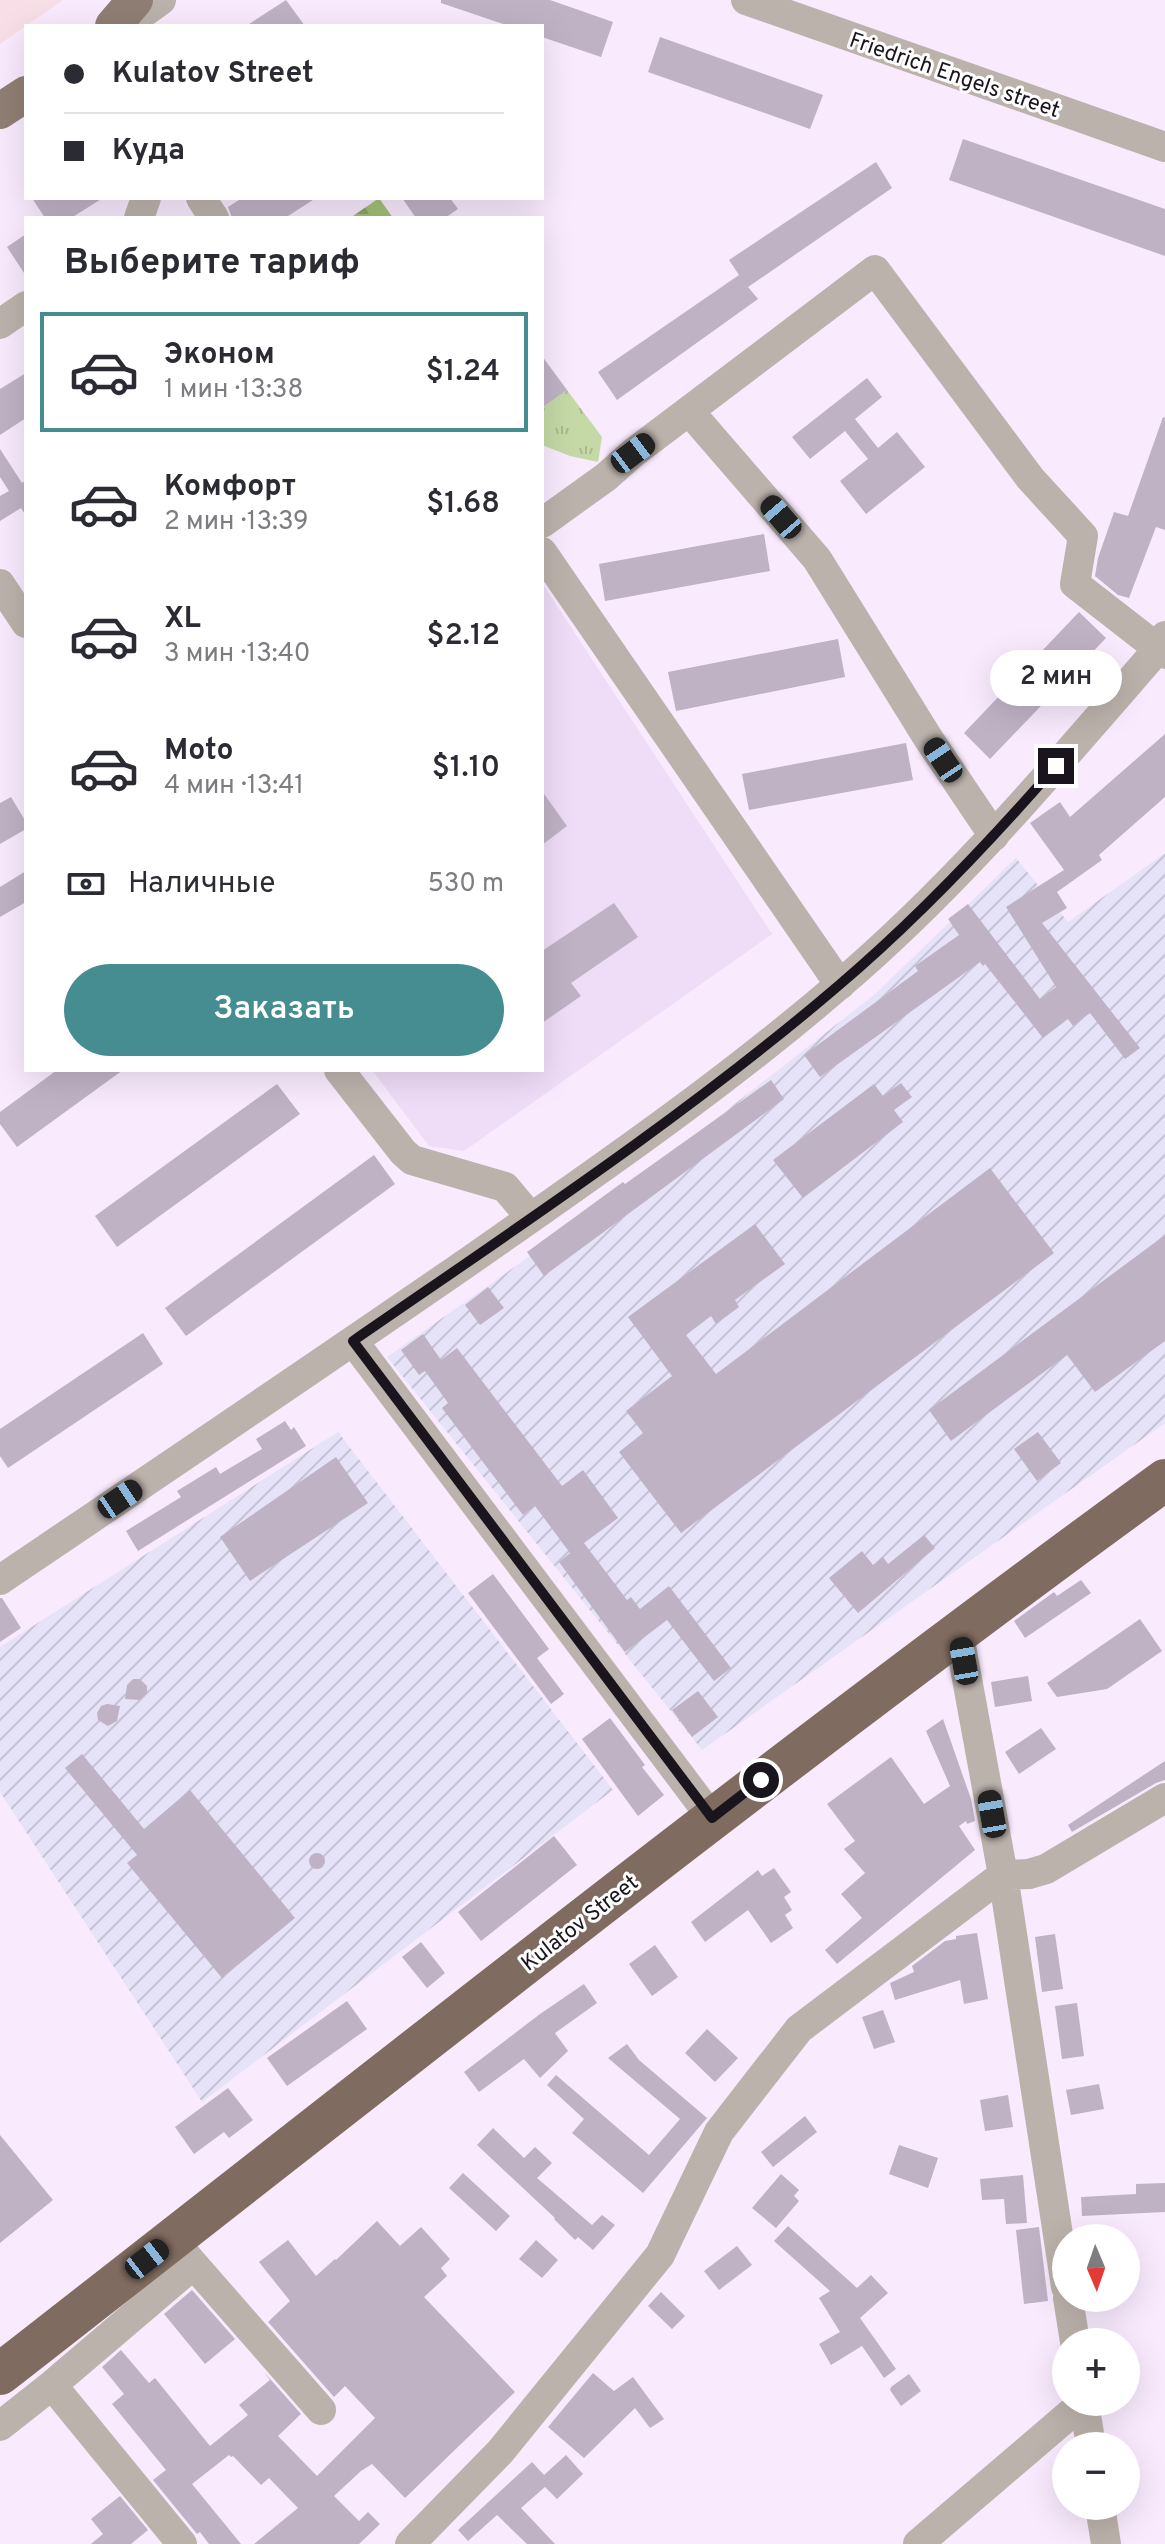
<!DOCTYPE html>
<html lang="ru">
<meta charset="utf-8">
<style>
:root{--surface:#fff;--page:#f2f2f3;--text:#2b2b33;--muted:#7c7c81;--line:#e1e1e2;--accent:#458d90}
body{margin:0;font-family:Overpass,sans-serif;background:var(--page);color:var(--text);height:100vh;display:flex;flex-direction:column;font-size:30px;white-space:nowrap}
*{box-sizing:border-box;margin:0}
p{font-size:26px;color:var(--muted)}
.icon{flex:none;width:44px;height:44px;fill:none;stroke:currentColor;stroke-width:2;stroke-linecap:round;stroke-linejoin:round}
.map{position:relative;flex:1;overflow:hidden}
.details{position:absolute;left:24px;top:216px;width:520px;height:856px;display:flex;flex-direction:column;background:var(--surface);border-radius:0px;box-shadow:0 8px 32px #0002}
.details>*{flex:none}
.top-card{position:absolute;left:24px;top:24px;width:520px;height:176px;border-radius:0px;box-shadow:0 8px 32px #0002;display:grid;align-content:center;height:176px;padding:0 40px;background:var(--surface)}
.needle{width:52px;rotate:178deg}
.controls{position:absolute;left:1052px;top:2224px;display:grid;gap:16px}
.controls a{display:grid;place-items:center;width:88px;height:88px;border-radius:50%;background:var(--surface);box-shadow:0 8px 32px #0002;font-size:40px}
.end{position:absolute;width:36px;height:36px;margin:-18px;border:10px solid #1a151c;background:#fff;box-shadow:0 0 0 4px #fff}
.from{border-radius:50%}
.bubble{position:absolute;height:56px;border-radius:28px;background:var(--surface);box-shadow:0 8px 32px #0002;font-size:26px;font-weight:600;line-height:56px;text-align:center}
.car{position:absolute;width:24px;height:48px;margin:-24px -12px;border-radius:10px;box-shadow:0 0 6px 2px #0007;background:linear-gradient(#222 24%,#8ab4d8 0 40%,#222 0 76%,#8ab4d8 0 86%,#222 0)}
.top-card b{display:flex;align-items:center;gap:28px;height:76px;font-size:30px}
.top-card b+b{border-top:2px solid var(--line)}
.top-card i{width:20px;height:20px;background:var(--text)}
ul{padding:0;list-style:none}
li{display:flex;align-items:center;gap:24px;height:120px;margin:0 16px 12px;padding:0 24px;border:4px solid transparent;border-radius:0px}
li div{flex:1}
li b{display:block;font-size:30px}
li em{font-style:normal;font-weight:600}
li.active{border-color:var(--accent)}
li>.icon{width:72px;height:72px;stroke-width:1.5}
h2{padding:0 40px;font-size:36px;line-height:96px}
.pay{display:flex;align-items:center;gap:20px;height:88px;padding:0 40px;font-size:30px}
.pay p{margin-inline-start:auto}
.action{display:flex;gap:16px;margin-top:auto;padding:16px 40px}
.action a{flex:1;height:92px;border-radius:48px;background:var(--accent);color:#fff;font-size:32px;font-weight:600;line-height:92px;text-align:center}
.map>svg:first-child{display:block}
</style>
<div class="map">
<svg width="1165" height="2544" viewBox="0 0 1165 2544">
<defs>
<pattern id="industrial-furrows" width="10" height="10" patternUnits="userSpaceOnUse" patternTransform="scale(2)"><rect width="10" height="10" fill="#e6e3f9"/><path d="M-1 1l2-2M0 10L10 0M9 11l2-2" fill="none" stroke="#c5c2d5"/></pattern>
<pattern id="grass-tufts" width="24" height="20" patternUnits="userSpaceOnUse" patternTransform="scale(2)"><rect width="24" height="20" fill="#c4d9a6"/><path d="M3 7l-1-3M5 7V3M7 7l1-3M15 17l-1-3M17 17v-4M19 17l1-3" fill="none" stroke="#a8b98e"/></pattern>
<pattern id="forest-firs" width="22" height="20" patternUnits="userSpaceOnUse" patternTransform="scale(2)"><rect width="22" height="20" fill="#a3c177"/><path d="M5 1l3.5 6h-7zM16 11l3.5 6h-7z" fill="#8ca566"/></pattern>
</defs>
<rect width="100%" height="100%" fill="#f9eafe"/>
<path fill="#efdcf7" d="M542,583L772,934L464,1151L429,1146L372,1070H542Z"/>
<path fill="url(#industrial-furrows)" d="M1165,853V1423L702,1750L387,1357L635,1182L874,995L1016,858L1068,922Z
M338,1432L613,1790L202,2102L0,1792V1647Z"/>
<path fill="#f8dee6" d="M0,0H63L0,44Z"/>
<path fill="url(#grass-tufts)" d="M567,390L602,437L598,462L570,456L542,445V408Z"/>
<path fill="url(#forest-firs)" d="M379,198L393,218H350Z"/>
<path fill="#bfb2c5" d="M286,0L305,26H246Z
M441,0H550L613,22L601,57L542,37V26H509L441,3Z
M660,37L823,95L810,129L648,72Z
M963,139L1165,209V256L949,180Z
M876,162L892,188L748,287L758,299L617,400L598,372L739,275L729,260Z
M32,198H103L71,218H45Z
M242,198H316L285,218H232L228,207Z
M402,198H450L458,209L445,218H416Z
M26,234V276L7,247Z
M542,356L567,390L542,408Z
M26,373V418L0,435V389Z
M867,378L882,397L855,419L878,448L897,432L925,467L866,514L840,481L868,459L845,431L810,459L792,437Z
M1163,417L1165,418V530L1156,527L1129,598L1118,595L1095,576L1098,558L1114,512L1128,516Z
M0,449L22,483L26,480V516L21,508L0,521V496L9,491L0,477Z
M764,534L770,571L605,601L599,564Z
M1079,612L1106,638L990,759L964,733Z
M838,639L845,677L676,711L668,672Z
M1165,734V797L1099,855L1102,860L1057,892L1067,908L1042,923L1140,1048L1125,1059L1090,1013L1073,1026L1068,1019L1043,1038L985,964L983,966L980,962L820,1077L804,1055L918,971L915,966L959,935L948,919L968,904L1040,999L1056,987L1006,907L1064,870L1030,823L1060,802L1070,817Z
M906,743L913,780L749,810L742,774Z
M542,791L567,826L542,845Z
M11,797L26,822V829L0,844V803Z
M26,871V902L0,917V887Z
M614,903L638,937L571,983L581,996L542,1023V951Z
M57,1070H123L17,1147L0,1124V1112Z
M771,1080L784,1099L544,1276L527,1252L623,1182L625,1184Z
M901,1083L912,1097L894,1110L903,1122L803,1198L773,1160L874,1084L883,1096Z
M277,1084L300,1114L117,1247L95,1216Z
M374,1155L395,1184L186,1336L165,1308Z
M990,1168L1054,1253L681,1533L619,1452L643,1433L626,1411L672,1376L628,1317L755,1224L785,1264L735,1300L739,1307L716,1324L711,1316L686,1335L716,1374Z
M1165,1235V1341L1095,1392L1067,1355L951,1441L929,1410Z
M488,1287L504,1308L480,1325L465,1305Z
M143,1333L163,1364L8,1468L0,1456V1429Z
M423,1334L441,1360L457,1348L562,1486L583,1470L618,1518L584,1543L627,1600L631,1597L640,1609L669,1586L731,1668L714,1681L667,1620L625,1652L559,1562L570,1553L535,1506L523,1515L442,1408L448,1403L425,1371L419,1375L401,1350Z
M285,1421L291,1430L294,1427L306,1446L138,1551L126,1531L181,1497L177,1491L216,1467L220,1474L262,1449L256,1439Z
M1038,1432L1061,1463L1037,1481L1014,1449Z
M336,1457L368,1503L250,1581L220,1537Z
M924,1535L935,1548L858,1613L829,1578L862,1551L873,1565L883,1557L888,1564Z
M493,1574L549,1649L537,1658L564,1694L551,1704L468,1593Z
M1081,1580L1091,1593L1025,1638L1014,1621L1054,1592L1057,1596Z
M0,1598H2L21,1628L0,1642Z
M1140,1619L1162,1651L1107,1689L1057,1697L1047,1683Z
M1028,1676L1032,1701L995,1707L991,1682Z
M133,1679H140L147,1686V1693L140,1700L125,1699L127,1685Z
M698,1691L718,1717L692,1737L672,1710Z
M107,1704L120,1706L117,1721L108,1726L98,1720L97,1713L101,1706Z
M610,1718L645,1765L642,1767L664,1795L638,1816L582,1739Z
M943,1719L971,1799L975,1821L967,1824L966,1821L959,1826L975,1850L837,1964L825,1950L862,1918L841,1894L865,1873L844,1849L855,1841L827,1804L891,1757L924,1804L950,1786L926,1731Z
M1041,1728L1056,1749L1019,1774L1005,1752Z
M82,1754L144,1829L190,1790L295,1918L222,1978L127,1863L137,1855L65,1768Z
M1165,1761V1780L1156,1783L1072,1832L1068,1825Z
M554,1836L577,1865L481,1941L458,1912Z
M309 1861a8 8 0 1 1 16 0a8 8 0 1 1-16 0Z
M774,1868L791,1892L784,1897L792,1910L785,1915L793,1928L771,1943L748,1910L705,1942L691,1922L758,1870L762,1876Z
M977,1933L988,1999L964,2004L960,1980L895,2000L890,1983L914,1972L912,1966L945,1941L956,1939V1936Z
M1055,1934L1063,1989L1042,1992L1035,1937Z
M421,1942L445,1973L427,1988L402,1957Z
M655,1945L678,1977L652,1996L629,1964Z
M584,1984L597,2003L555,2033L568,2051L540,2078L524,2059L479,2092L464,2072L540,2014Z
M347,2001L367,2029L287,2086L267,2058Z
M1077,2003L1084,2056L1062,2059L1055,2006Z
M883,2010L895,2042L874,2049L862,2017Z
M707,2029L738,2058L715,2082L685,2053Z
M627,2044L639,2060L707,2118L643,2193L572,2133L584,2119L547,2085L556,2075L649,2155L680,2119L608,2058Z
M1099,2084L1104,2109L1071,2115L1066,2090Z
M228,2088L253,2120L229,2138L224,2132L194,2154L175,2127Z
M1008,2095L1013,2127L985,2131L980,2100Z
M805,2116L817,2132L773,2167L761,2152Z
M493,2128L524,2158L535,2147L552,2163L537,2178L592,2225L602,2215L615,2225L593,2250L578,2237L575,2240L554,2219L555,2218L477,2145Z
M0,2135L53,2200L0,2243Z
M899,2145L938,2158L928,2188L889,2174Z
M463,2173L510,2216L496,2231L449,2188Z
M781,2174L799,2190L794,2196L799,2201L776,2228L752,2208Z
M1023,2175L1027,2223L1006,2224L1004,2199L982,2200L980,2179Z
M1165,2183V2212L1082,2216L1081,2197L1136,2194V2184Z
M377,2221L400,2246L421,2227L450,2259L441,2268L447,2276L424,2297L515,2392L405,2498L372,2464L361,2471L334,2496L359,2521L368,2512L380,2524L359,2544H254L298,2508L269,2478L261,2485L233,2456L231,2457L229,2455L192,2484L241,2544H209L200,2532L197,2534L153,2480L166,2470L112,2404L124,2394L102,2367L121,2350L149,2383L155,2378L210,2446L248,2415L239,2405L270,2380L264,2372L301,2414L278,2436L317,2476L375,2418L345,2386L334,2397L268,2322L290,2301L259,2262L288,2240L316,2276L335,2259L336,2260Z
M788,2226L857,2288L871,2275L888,2293L860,2318L896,2369L884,2378L862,2346L831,2365L819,2344L840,2332L819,2298L830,2291L774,2241Z
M1039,2227L1048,2301L1024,2304L1016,2230Z
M536,2240L558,2260L542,2278L519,2259Z
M737,2246L752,2265L719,2290L704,2271Z
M192,2290L235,2339L205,2364L164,2314Z
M661,2292L685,2316L672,2329L648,2306Z
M593,2373L614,2391L633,2377L664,2419L650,2428L635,2408L584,2458L548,2427Z
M909,2374L921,2391L901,2406L890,2390L891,2387Z
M566,2455L583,2474L557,2499L545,2487L521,2508L555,2544H527L497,2515L468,2541L458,2530L532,2462L544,2475Z
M120,2496L148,2530L131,2544H91L103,2534L91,2519Z"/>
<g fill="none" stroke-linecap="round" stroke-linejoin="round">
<path stroke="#bcb2ac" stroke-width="30" d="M746,0L1165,147
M125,26L161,0
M201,198L214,218
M139,218L146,198
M0,324L26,306
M689,411L817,559L928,738L994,836
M542,523L606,477L633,453L875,270L1030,478L1083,536L1075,584L1165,654
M542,552L840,985
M0,584L26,623
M339,1070L403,1152L412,1160L505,1187L531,1218
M353,1341L712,1818
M0,1580C160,1472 319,1365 478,1255C601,1169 724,1084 838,986C957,885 1056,766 1158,649L1165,636
M958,1630L1003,1875L1066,2287
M180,2249L321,2410
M1068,2298L1075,2342
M52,2385L182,2544
M1084,2402L1091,2446
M0,2426L52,2385L193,2265
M1100,2506L1106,2544
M410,2544L500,2452L660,2255L719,2132L799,2029L1003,1875L1029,1874L1046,1869L1165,1798
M918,2544L1084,2402"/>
<path stroke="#8f7e73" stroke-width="36" d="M113,26L135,0
M0,111L26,94"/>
<path stroke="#7f6b5f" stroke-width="42" d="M0,2374C386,2073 769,1768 1165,1480"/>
</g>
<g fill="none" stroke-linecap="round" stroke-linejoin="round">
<path stroke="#1a151c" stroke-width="10" d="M761,1780L712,1818L353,1341C518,1227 686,1116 838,986C917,919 988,844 1056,766"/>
</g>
<g text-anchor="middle" stroke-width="6" stroke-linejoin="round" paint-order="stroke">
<g font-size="22" fill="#1a151c" stroke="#fdfdfd">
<text transform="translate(955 74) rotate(19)" y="8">Friedrich Engels street</text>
<text transform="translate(579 1922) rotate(-38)" y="8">Kulatov Street</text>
</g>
</g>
</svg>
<div class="controls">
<a><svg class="needle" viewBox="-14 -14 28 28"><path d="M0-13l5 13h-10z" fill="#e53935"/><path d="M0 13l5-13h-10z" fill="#7c7c81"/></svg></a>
<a>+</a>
<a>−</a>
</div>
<i class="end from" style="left:761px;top:1780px"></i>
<i class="end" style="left:1056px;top:766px"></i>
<div class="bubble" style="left:990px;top:650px;width:132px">2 мин</div>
<i class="car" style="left:633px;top:453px;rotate:53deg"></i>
<i class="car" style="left:781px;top:517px;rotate:319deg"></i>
<i class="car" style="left:943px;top:760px;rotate:326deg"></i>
<i class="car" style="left:120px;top:1499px;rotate:56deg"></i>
<i class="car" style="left:964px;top:1661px;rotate:350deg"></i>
<i class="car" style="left:992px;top:1814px;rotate:350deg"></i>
<i class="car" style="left:147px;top:2259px;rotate:52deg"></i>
<div class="top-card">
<b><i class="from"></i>Kulatov Street</b>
<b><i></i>Куда</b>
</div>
<section class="details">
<h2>Выберите тариф</h2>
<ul>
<li class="active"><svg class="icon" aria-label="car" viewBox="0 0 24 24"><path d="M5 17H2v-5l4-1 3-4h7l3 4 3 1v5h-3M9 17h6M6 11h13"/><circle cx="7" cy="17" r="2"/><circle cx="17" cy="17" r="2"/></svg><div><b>Эконом</b><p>1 мин · 13:38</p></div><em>$1.24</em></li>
<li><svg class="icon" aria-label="car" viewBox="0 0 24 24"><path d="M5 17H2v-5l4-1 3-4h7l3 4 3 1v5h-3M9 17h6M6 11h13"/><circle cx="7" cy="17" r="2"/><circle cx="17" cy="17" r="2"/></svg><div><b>Комфорт</b><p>2 мин · 13:39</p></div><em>$1.68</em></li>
<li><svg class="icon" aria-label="car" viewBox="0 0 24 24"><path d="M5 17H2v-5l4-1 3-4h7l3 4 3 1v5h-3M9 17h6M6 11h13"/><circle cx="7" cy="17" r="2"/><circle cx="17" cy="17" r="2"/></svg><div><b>XL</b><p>3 мин · 13:40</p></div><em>$2.12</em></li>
<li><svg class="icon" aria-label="car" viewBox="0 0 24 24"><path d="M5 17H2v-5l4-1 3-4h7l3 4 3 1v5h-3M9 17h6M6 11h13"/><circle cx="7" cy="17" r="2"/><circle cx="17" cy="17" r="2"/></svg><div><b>Moto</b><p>4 мин · 13:41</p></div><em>$1.10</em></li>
</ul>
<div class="pay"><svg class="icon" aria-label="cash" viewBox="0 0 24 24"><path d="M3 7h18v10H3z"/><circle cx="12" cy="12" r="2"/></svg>Наличные<p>530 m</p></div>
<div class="action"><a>Заказать</a></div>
</section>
</div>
